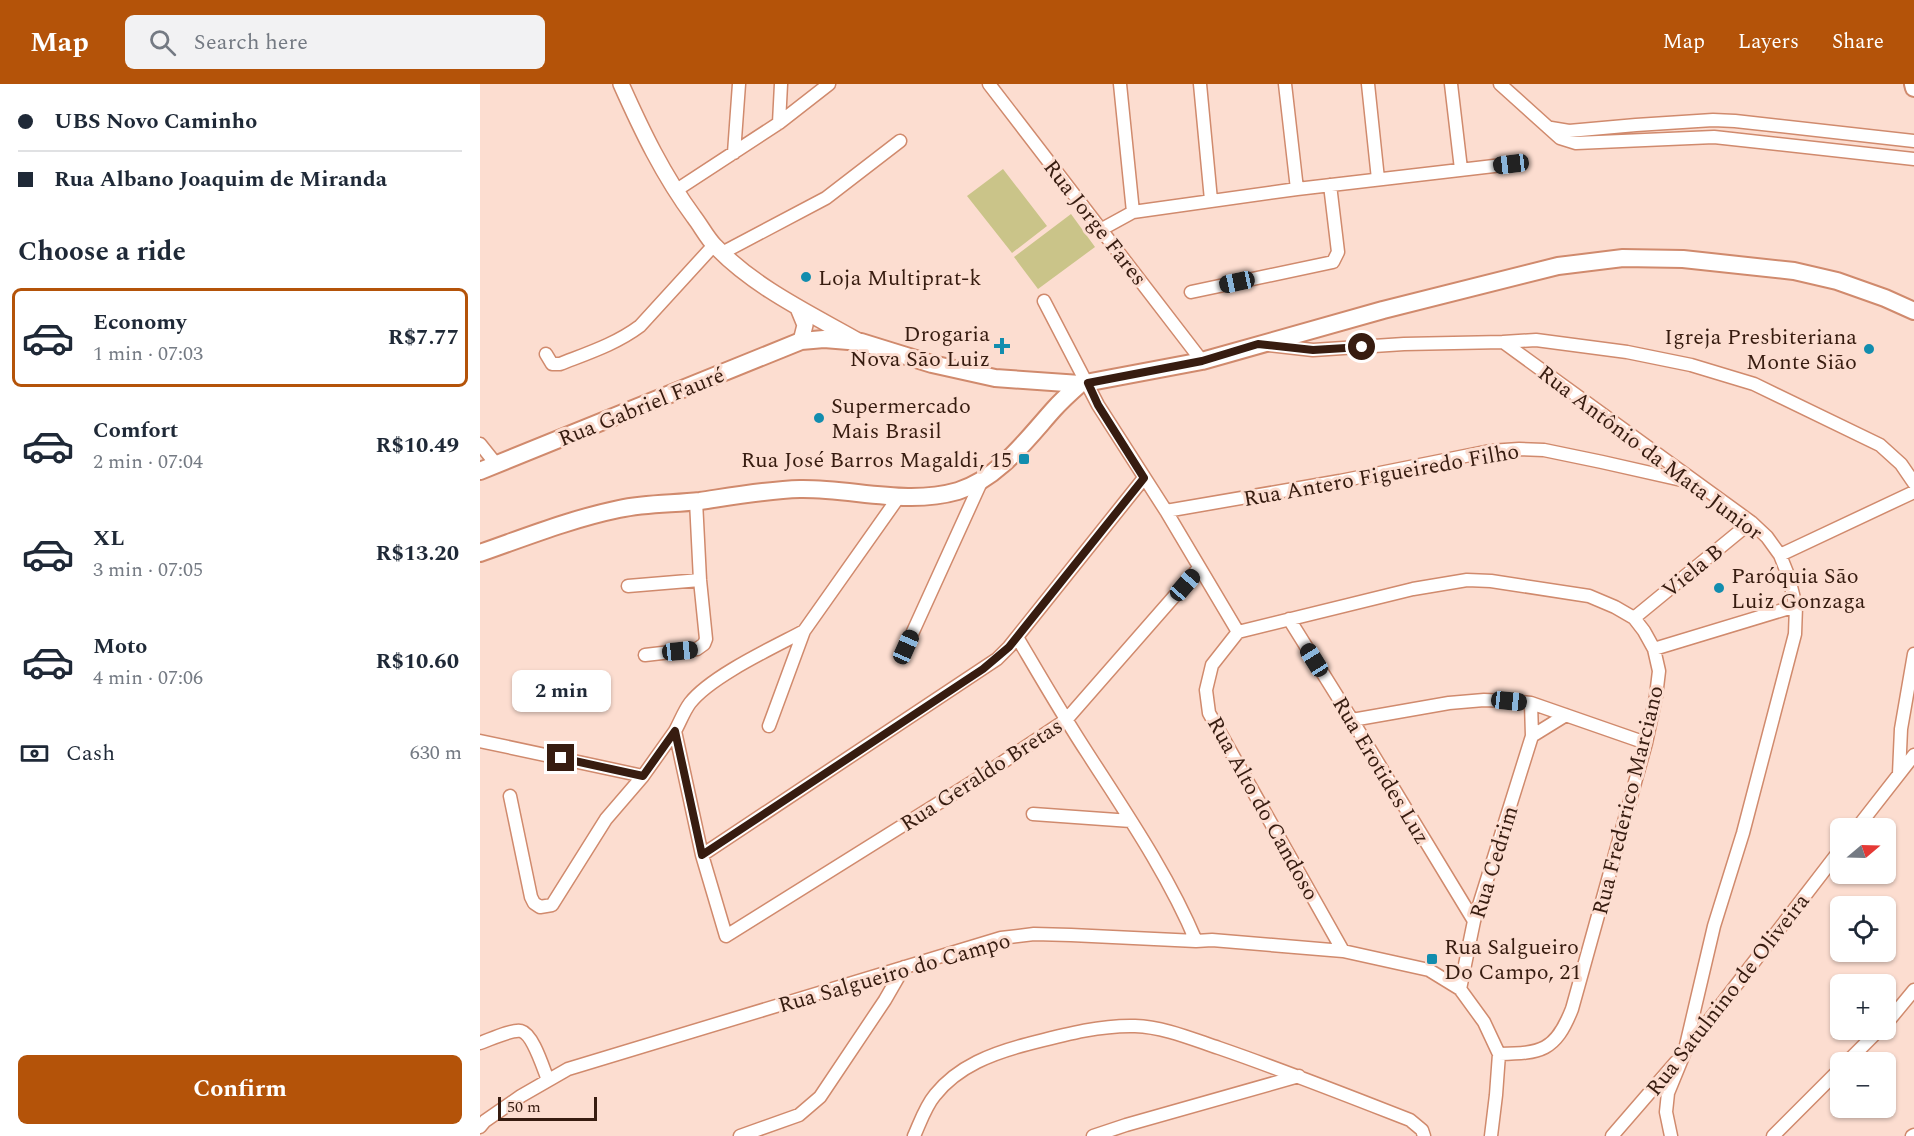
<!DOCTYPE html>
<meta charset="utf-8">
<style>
:root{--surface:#fff;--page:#f2f2f3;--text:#1f2937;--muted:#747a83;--line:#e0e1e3;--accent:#b45309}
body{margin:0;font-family:Spectral,serif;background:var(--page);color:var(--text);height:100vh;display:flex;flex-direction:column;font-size:22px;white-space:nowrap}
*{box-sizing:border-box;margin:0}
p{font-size:20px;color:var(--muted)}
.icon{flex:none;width:33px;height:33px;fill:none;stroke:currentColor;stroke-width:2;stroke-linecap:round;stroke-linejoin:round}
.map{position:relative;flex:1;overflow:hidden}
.panel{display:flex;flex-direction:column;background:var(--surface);width:480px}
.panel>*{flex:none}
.banner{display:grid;align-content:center;height:132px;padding:0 18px;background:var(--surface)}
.needle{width:39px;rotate:71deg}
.controls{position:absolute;left:1350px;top:734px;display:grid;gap:12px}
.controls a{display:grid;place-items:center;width:66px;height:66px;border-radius:9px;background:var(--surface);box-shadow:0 2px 4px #0004;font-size:30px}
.scale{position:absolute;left:18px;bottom:15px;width:99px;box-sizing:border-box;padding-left:6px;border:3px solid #371c10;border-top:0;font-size:16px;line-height:21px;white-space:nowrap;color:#371c10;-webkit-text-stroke:4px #fcddd0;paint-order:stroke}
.end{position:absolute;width:27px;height:27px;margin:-14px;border:8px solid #371c10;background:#fff;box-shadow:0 0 0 3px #fff}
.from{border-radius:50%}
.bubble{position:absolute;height:42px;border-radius:9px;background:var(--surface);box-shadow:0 2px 4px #0004;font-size:20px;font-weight:700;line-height:42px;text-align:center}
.car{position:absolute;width:18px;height:36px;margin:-18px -9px;border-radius:8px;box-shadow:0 0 4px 2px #0007;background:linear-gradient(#222 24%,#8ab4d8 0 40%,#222 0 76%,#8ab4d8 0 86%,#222 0)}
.banner b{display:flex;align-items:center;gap:21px;height:57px;font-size:22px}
.banner b+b{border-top:2px solid var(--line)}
.banner i{width:15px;height:15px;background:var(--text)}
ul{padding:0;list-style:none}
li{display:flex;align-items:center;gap:18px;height:99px;margin:0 12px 9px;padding:0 6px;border:3px solid transparent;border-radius:9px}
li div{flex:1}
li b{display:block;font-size:22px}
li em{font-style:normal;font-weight:700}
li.on{border-color:var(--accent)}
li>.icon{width:54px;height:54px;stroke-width:1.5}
h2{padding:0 18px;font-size:27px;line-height:72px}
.pay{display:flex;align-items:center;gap:15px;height:66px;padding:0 18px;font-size:22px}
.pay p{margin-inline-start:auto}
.button{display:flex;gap:12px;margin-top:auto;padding:12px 18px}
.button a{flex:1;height:69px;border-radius:9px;background:var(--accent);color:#fff;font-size:24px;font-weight:700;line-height:69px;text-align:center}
header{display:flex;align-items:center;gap:36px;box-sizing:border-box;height:84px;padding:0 30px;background:var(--accent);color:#fff}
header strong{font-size:28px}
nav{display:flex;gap:33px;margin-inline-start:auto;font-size:21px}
.search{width:420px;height:54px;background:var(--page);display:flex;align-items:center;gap:15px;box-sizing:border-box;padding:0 21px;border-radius:9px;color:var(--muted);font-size:22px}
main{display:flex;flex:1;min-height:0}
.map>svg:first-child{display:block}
</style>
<header>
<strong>Map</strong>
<div class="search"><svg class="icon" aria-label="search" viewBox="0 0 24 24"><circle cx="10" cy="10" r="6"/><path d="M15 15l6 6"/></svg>Search here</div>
<nav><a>Map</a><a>Layers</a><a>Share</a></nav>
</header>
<main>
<section class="panel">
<div class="banner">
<b><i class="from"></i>UBS Novo Caminho</b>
<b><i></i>Rua Albano Joaquim de Miranda</b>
</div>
<h2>Choose a ride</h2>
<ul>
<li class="on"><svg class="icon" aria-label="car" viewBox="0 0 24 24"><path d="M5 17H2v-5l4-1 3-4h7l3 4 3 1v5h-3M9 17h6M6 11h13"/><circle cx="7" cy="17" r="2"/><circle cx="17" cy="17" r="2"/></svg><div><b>Economy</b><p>1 min · 07:03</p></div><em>R$7.77</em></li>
<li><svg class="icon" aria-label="car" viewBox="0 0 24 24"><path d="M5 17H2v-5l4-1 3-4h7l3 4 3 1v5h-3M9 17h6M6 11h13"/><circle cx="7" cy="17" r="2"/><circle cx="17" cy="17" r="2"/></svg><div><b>Comfort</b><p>2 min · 07:04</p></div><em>R$10.49</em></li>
<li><svg class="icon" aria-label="car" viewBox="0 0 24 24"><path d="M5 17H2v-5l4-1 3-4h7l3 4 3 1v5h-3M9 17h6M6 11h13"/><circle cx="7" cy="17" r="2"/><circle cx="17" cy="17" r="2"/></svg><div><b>XL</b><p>3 min · 07:05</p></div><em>R$13.20</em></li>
<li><svg class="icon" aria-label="car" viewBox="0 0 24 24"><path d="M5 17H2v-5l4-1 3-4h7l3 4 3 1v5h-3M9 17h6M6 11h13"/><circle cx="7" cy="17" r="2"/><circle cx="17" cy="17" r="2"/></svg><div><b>Moto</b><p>4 min · 07:06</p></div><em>R$10.60</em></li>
</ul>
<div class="pay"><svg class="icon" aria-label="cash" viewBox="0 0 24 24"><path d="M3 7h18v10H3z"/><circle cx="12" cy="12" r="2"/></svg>Cash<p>630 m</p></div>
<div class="button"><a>Confirm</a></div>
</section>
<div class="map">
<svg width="1434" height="1052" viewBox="0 0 1434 1052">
<rect width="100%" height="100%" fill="#fcddd0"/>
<path fill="#cac489" d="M523,85L567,142L532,169L487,112Z
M591,130L615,163L558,205L534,173Z"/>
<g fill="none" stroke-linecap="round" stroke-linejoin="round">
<defs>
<path id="minor" d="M509,0L722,277
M640,0L653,128
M720,0L731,116
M805,0L817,105
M888,0L898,95
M971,0L981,85
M1020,0L1080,54L1096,59L1234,53L1434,75
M299,39L301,0
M1071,44L1089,47L1156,41L1233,36L1255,37L1434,57
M254,69L259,0
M195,107L299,39L349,0
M622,145L653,128L817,105L1031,80
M242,169L346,114L420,57
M711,208L853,178L858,168L850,101
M564,217L618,321L686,427L758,548
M1023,258L1056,256L1147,268L1211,281L1274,300L1400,361L1421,380L1434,399
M789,261L833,266L924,260L1023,258L1271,438L1287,453L1300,471L1308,491L1316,522L1315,550L1263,749L1234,842L1204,970L1188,1009L1186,1028L1191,1052
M66,270L72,280H80C108,269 136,260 160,242L234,161
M0,360L16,380
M686,427L860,397L1010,367L1039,365L1064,366L1122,378L1215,399
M1300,471L1434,408
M148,502L220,496
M1154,534L1271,438
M809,535L872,636L994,837
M324,547C294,563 231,592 210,619C204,627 200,638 195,647L222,771L246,852L505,690L586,636L719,484
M758,548L933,505L987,496L1011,497L1109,512L1135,523L1154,534L1164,547L1174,565L1179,587L1176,612L1166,659L1092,925C1075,968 1061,969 1019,970
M758,548L732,581L726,606L729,629L863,867
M537,553C560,592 583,632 608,670C646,729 689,792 716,857
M426,563L502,396
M1174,565L1316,522
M165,571L217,565L224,560L226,555L220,496L216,417
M872,636L969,619L1004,616L1029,617L1051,619L1166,659
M289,642L324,547L418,414
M1052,652L1086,631
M0,657L163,692
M1419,690L1421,645L1434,570
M30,712L51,813L54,819L60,823L72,821L126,735L163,692L195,647
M553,730L651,737
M1377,744L1434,671
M222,771L517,575L529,563L664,394
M980,905L994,837L1052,652L1051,619
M1406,940L1434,906
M0,959C9,956 32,945 41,947C53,950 63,984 68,996
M1207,965L1360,766
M1367,978L1400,945
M0,1043L5,1037L41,1012L88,985L521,854L554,850L591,851L716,857L732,856L863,867L949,886L980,905L1004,938L1019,970L1016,1011L1011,1052
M260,1052L319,1031L340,1013L405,916L424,883
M434,1052C440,1039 445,1023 455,1011C478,982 513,969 548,960C583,951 619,941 655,942C684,943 712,955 739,964C803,986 866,1011 930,1036L942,1046L944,1052
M613,1052L646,1041L819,992
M1132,1052L1196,978
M1293,1052L1360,985
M1432,1052L1434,1051"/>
<path id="tertiary" d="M141,0C162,47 183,91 214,133C221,142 227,154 235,162C275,204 331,230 380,258
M318,224L325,241L321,257"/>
<path id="secondary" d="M1433,0L1434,4
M0,387L321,257L344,255L381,258L452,280L515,294L600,300L722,277L903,226L1078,182L1143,174L1203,175L1314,187L1357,197L1405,214L1434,227
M0,469C46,453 91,435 139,425C166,419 193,420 220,417C253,412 286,406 320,405C372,404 426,422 478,407C518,395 547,355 574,325C582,316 591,308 600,300"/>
</defs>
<use href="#minor" stroke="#d08a6d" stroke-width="15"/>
<use href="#tertiary" stroke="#d08a6d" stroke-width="18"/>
<use href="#secondary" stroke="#d08a6d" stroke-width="20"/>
<use href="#minor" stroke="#fff" stroke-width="12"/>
<use href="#tertiary" stroke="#fff" stroke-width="15"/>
<use href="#secondary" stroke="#fff" stroke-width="16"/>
</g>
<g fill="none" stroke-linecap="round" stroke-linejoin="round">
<path stroke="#371c10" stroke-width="8" d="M81,674L163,692L195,647L222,771L503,585L529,563L664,394L618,321L608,299L722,277L778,260L833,266L882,263"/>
</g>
<g fill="#128dae" stroke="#fcddd0" stroke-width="2">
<circle cx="326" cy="193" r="6"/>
<path d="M519 253h6v6h6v6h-6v6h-6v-6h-6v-6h6z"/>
<circle cx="1389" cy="265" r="6"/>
<circle cx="339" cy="334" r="6"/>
<rect x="538" y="369" width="12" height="12" rx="3"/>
<circle cx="1239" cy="504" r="6"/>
<rect x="946" y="869" width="12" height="12" rx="3"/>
</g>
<g text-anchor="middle" stroke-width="6" stroke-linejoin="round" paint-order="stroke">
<g font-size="22" fill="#371c10" stroke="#fcddd0">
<text transform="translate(616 138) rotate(52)" y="8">Rua Jorge Fares</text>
<text transform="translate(161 322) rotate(-22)" y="8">Rua Gabriel Fauré</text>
<text transform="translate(1171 368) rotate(37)" y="8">Rua Antônio da Mata Junior</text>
<text transform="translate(901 390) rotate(-10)" y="8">Rua Antero Figueiredo Filho</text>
<text transform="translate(1212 486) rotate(-39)" y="8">Viela B</text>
<text transform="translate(902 686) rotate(59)" y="8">Rua Erotides Luz</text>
<text transform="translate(501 690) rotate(-33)" y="8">Rua Geraldo Bretas</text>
<text transform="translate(1147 716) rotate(-76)" y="8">Rua Frederico Marciano</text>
<text transform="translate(784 724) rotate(61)" y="8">Rua Alto do Candoso</text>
<text transform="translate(1013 778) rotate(-73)" y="8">Rua Cedrim</text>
<text transform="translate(414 888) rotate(-16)" y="8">Rua Salgueiro do Campo</text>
<text transform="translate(1247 910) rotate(-52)" y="8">Rua Satulnino de Oliveira</text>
</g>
<g font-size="22" fill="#371c10" stroke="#fcddd0" text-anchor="start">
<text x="338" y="201">Loja Multiprat-k</text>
<text x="510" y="257" text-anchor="end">Drogaria<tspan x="510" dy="25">Nova São Luiz</tspan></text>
<text x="1377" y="260" text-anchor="end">Igreja Presbiteriana<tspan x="1377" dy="25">Monte Sião</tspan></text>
<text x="351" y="329">Supermercado<tspan x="351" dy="25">Mais Brasil</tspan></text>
<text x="532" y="383" text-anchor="end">Rua José Barros Magaldi, 15</text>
<text x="1251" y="499">Paróquia São<tspan x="1251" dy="25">Luiz Gonzaga</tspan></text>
<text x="964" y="870">Rua Salgueiro<tspan x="964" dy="25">Do Campo, 21</tspan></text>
</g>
</g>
</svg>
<div class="controls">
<a><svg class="needle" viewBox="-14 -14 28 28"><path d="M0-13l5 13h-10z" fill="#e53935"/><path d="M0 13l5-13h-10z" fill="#747a83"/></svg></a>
<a><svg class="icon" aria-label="locate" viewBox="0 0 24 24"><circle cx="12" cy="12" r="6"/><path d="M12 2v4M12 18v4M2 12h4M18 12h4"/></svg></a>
<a>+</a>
<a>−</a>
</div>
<div class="scale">50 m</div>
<i class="end from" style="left:882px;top:263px"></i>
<i class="end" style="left:81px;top:674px"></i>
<div class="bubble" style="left:32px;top:586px;width:99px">2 min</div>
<i class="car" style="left:1031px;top:80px;rotate:263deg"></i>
<i class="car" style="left:757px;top:198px;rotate:258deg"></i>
<i class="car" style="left:705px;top:501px;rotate:41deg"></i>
<i class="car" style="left:426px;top:563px;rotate:24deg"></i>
<i class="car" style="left:200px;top:567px;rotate:84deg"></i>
<i class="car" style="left:834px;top:576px;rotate:328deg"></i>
<i class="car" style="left:1029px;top:617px;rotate:96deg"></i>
</div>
</main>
